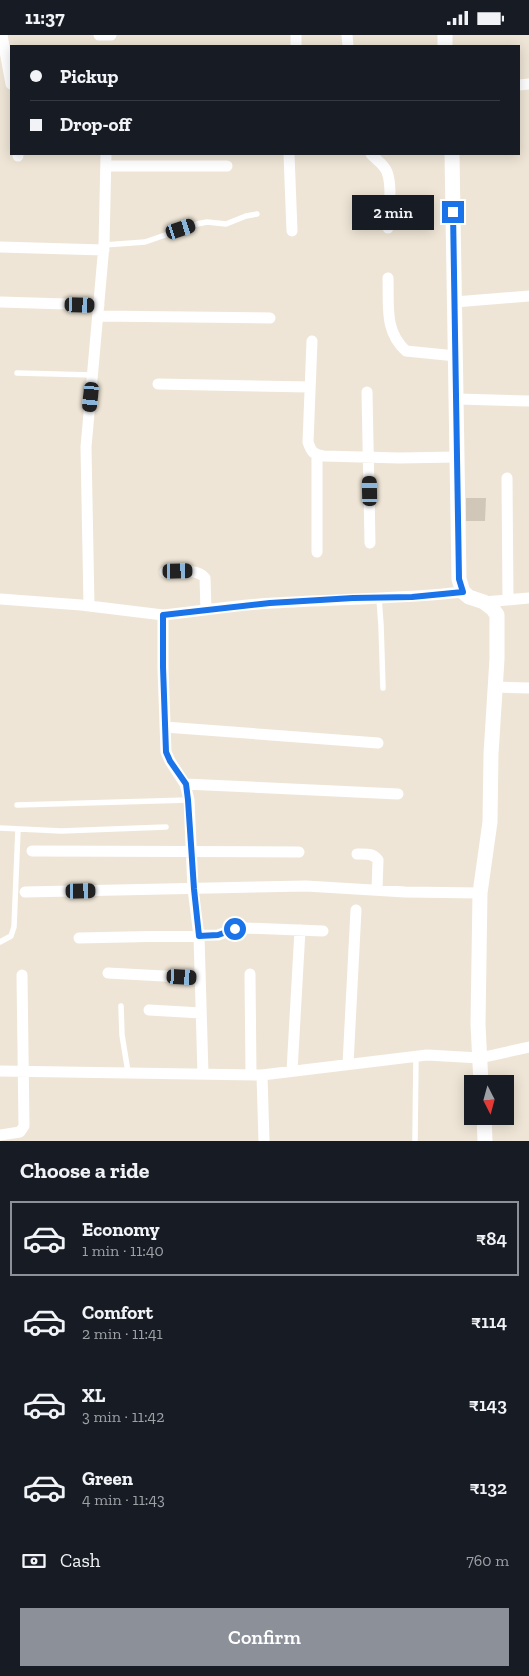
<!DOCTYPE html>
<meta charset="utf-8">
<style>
:root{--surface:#171b24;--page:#242831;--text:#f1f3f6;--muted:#9ea1a6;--line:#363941;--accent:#8c9099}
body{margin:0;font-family:"Zilla Slab",serif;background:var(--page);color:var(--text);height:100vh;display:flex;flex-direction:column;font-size:19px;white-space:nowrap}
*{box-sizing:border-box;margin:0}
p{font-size:16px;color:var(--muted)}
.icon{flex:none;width:28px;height:28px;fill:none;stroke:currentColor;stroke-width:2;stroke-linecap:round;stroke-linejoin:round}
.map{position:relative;height:1106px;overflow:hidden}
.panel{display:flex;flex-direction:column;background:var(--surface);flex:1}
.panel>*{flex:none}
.banner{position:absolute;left:10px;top:10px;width:510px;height:110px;border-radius:0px;box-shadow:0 2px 12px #0003;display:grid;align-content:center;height:110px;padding:0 20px;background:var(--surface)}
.needle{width:32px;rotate:174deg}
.fabs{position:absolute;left:464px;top:1040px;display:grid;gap:10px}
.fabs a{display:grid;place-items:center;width:50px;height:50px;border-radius:0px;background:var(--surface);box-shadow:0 2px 12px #0003;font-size:25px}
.end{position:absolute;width:22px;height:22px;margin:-11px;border:6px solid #1a73e8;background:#fff;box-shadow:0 0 0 2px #fff}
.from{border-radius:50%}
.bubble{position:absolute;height:35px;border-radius:0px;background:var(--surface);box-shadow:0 2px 12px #0003;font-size:16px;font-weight:600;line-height:35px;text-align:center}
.car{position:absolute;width:15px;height:30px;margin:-15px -8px;border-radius:6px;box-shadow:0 0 4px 1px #0007;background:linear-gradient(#222 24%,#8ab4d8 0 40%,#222 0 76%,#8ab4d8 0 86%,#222 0)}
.banner b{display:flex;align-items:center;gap:18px;height:48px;font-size:19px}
.banner b+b{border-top:1px solid var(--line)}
.banner i{width:12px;height:12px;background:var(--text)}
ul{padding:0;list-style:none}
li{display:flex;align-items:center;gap:15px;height:75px;margin:0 10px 8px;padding:0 10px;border:2px solid transparent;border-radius:0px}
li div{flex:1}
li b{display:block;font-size:19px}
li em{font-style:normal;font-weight:600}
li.selected{border-color:var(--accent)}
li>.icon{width:45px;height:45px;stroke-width:1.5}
h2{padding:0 20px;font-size:22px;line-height:60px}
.pay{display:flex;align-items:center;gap:12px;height:55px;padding:0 20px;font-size:19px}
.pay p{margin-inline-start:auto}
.cta{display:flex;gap:10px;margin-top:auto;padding:10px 20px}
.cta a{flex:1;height:58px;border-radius:0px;background:var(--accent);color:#fff;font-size:20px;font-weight:600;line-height:58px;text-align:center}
.status{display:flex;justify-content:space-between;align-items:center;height:35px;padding:0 25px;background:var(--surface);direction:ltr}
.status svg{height:14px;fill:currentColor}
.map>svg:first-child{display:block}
</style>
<div class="status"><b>11:37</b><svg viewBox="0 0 49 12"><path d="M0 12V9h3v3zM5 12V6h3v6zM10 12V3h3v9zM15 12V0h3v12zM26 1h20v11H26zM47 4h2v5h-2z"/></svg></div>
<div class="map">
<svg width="529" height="1106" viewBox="0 0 529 1106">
<rect width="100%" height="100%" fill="#eee5d6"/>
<path fill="#d0c7b9" d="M466,463H486L485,486H466Z"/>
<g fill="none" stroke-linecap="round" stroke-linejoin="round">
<path stroke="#fff" stroke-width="5.5" d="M104,210L145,207L197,189L207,187L226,189L246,181L257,179
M17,338L93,340
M379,563L381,590L383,653
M17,770L189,765
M0,793L61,796L166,792
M0,907L11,901L14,892L18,794
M121,971L122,1000L128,1037
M415,1106L416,1021"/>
<path stroke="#fff" stroke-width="11" d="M2,0L11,49
M99,0H111
M296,0V11
M347,0L348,11
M519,50L529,49
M18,119V121
M289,119L292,196
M371,119C376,125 384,129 387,137C393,154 388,176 388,193
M106,131H227
M0,212L104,215
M388,243C389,271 384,296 406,316L456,321
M0,267L99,270
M455,267L529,261
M98,281L270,283
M312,306L308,407C311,416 313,420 324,421L399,423L458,422
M158,349L310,352
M367,357L370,508
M457,364L529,366
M507,443L508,564
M317,517V420
M165,537C176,537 197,533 205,543L206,575
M0,564L81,570L163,580
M484,567L529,563
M89,571L86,412L104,210L106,119
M495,652L529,653
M165,692L378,708
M185,749L398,759
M32,816L299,817
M357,819C366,819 373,818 378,825L377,855
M25,857L306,851L405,857L480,858
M79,903L218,900L235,894L246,893L323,896
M108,938L200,943
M250,939L251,1039
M149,975L201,978
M348,1029L356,875
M0,1036L262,1040L427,1020L480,1023L529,1012
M292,1036L300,895
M203,1039L199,901L193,854L189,765L185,749L170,726L166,717L163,633V580C200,576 236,570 273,568C336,564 400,564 463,557
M262,1040L264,1106
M0,1100L20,1097L24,1091L22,940"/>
<path stroke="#fff" stroke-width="15" d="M445,0V11
M452,119L459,544L463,557L469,562L484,567L493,574L497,580V624L491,719L490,787L480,858L478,989L481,1049
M484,1081L485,1106"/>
</g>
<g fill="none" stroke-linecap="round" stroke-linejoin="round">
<path stroke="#1a73e8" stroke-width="6" d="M235,894L218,900L199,901L194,854L188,765L186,749L170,726L166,717L163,632V580L270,568L353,563L412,562L463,557L459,544L453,177"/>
</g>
</svg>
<div class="fabs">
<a><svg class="needle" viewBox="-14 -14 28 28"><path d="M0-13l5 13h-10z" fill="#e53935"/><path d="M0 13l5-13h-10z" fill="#9ea1a6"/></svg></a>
</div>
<i class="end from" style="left:235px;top:894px"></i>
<i class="end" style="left:453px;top:177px"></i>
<div class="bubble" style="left:352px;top:160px;width:82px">2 min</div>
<i class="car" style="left:181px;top:194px;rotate:72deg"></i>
<i class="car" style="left:80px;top:270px;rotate:92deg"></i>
<i class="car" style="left:91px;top:362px;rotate:186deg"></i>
<i class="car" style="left:370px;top:456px;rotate:359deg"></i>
<i class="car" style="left:178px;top:536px;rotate:89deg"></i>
<i class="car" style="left:81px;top:856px;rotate:89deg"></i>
<i class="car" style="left:182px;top:942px;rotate:93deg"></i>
<div class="banner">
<b><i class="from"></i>Pickup</b>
<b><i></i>Drop-off</b>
</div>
</div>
<section class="panel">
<h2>Choose a ride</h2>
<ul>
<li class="selected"><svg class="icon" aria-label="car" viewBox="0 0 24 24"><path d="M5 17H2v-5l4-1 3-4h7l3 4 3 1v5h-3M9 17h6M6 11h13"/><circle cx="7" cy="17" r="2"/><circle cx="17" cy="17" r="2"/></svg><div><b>Economy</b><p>1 min · 11:40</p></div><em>₹84</em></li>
<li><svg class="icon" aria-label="car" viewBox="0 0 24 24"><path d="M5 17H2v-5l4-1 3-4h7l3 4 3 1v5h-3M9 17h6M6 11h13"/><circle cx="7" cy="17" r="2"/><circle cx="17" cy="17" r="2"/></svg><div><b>Comfort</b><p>2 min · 11:41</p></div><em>₹114</em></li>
<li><svg class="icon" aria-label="car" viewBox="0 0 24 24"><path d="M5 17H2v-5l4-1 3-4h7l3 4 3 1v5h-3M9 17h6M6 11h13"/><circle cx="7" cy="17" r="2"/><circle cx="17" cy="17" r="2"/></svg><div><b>XL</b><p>3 min · 11:42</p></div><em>₹143</em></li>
<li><svg class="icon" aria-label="car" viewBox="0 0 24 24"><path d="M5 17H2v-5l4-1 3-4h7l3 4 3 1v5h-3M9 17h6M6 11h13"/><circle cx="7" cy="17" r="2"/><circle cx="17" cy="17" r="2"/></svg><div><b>Green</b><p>4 min · 11:43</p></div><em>₹132</em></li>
</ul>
<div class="pay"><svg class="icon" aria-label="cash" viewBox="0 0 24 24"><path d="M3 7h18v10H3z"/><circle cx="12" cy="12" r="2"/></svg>Cash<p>760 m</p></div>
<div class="cta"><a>Confirm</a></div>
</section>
